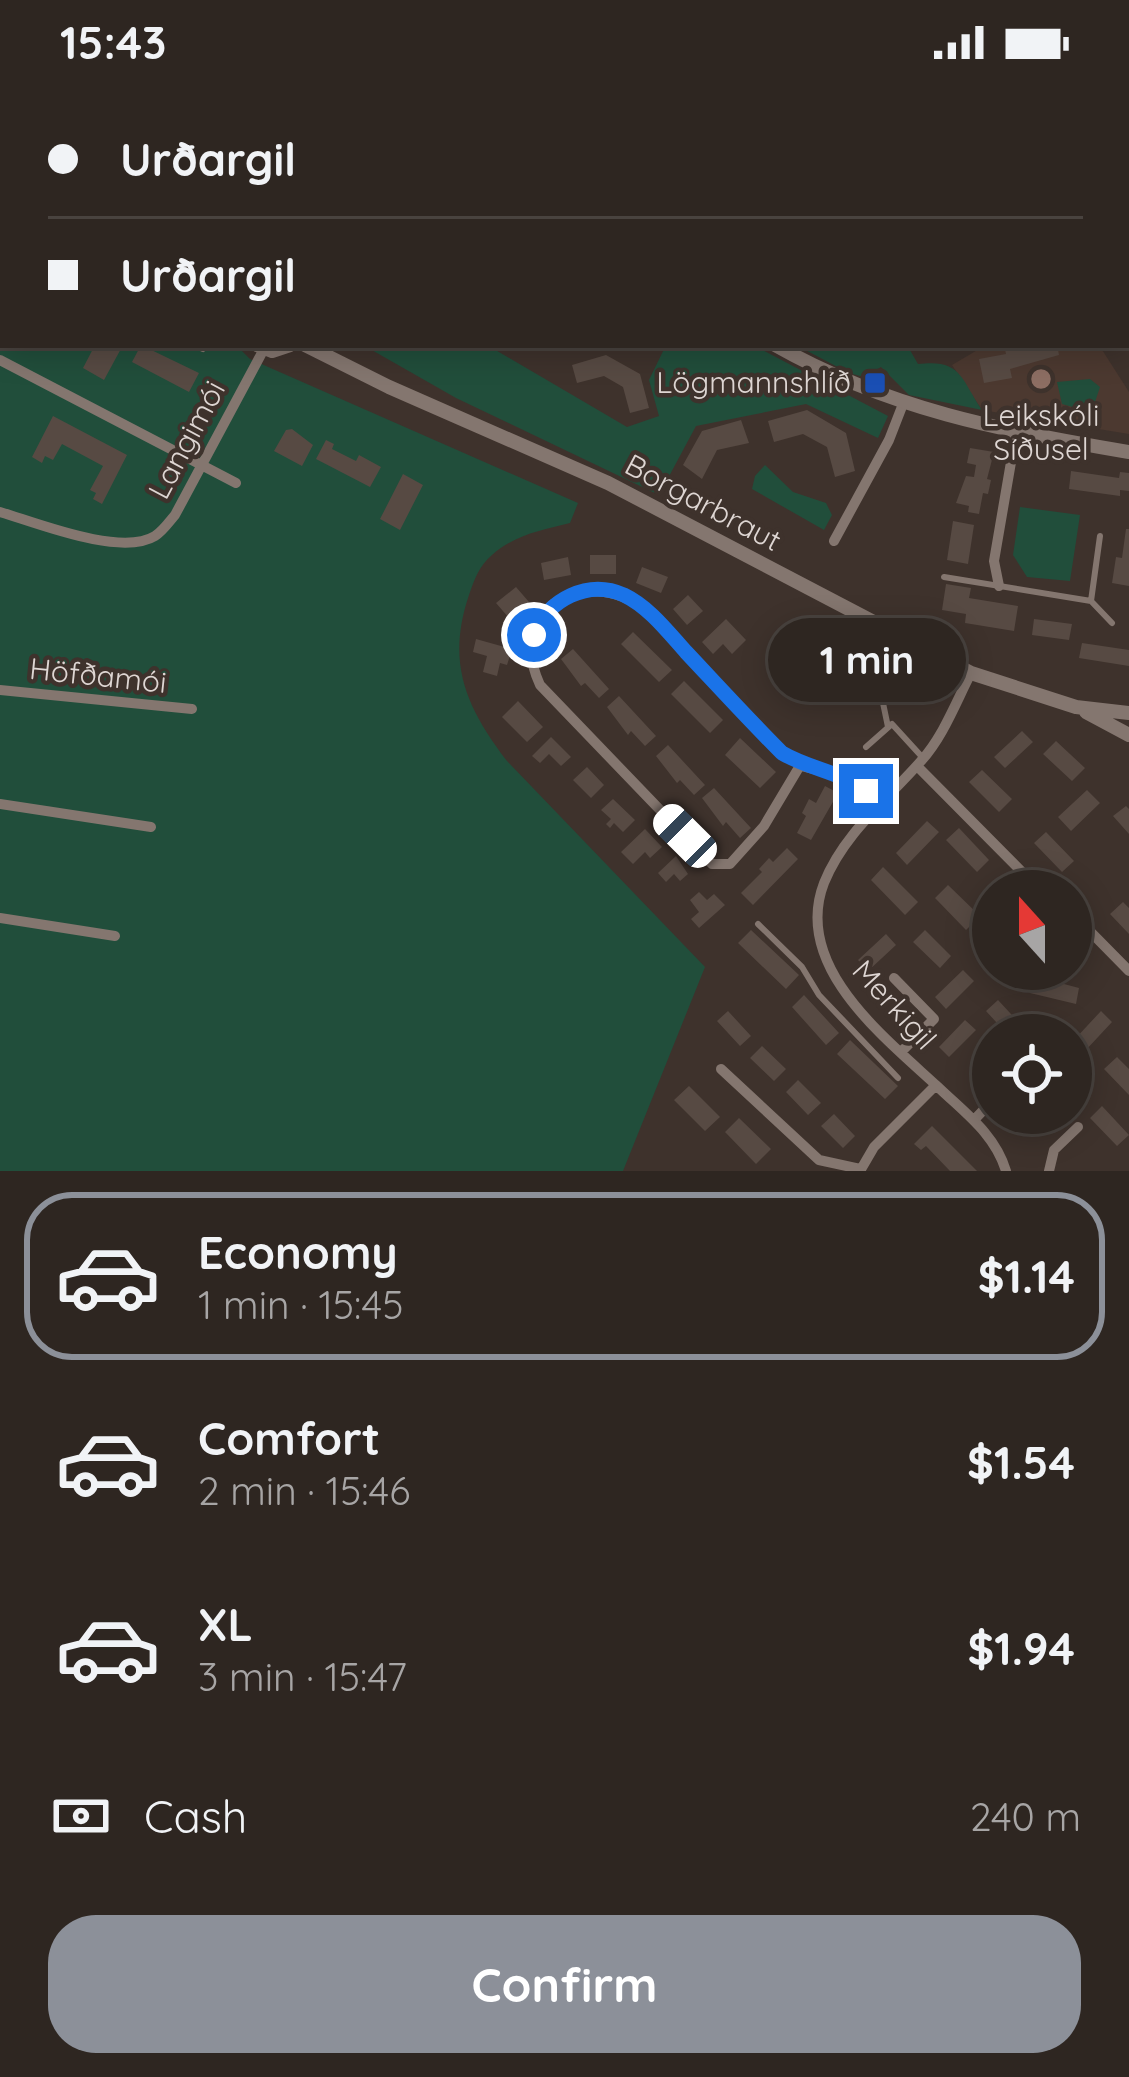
<!DOCTYPE html>
<meta charset="utf-8">
<style>
:root{--surface:#2e2621;--page:#362e2a;--text:#f1f3f6;--muted:#a7a5a5;--line:#49433f;--accent:#8c9099}
body{margin:0;font-family:Quicksand,sans-serif;background:var(--page);color:var(--text);height:100vh;display:flex;flex-direction:column;font-size:45px;white-space:nowrap}
*{box-sizing:border-box;margin:0}
p{font-size:39px;color:var(--muted)}
.icon{flex:none;width:66px;height:66px;fill:none;stroke:currentColor;stroke-width:2;stroke-linecap:round;stroke-linejoin:round}
.map{position:relative;height:1087px;overflow:hidden}
.sheet{display:flex;flex-direction:column;background:var(--surface);flex:1}
.sheet>*{flex:none}
.banner{position:absolute;left:0px;top:0px;width:1131px;height:264px;box-shadow:0 6px 30px #0003,0 0 0 3px var(--line);display:grid;align-content:center;height:264px;padding:0 48px;background:var(--surface)}
.needle{width:78px;rotate:339deg}
.controls{position:absolute;left:972px;top:786px;display:grid;gap:24px}
.controls a{display:grid;place-items:center;width:120px;height:120px;border-radius:50%;background:var(--surface);box-shadow:0 6px 30px #0003,0 0 0 3px var(--line);font-size:60px}
.end{position:absolute;width:54px;height:54px;margin:-27px;border:15px solid #1a73e8;background:#fff;box-shadow:0 0 0 6px #fff}
.from{border-radius:50%}
.bubble{position:absolute;height:84px;border-radius:42px;background:var(--surface);box-shadow:0 6px 30px #0003,0 0 0 3px var(--line);font-size:39px;font-weight:800;line-height:84px;text-align:center}
.car{position:absolute;width:36px;height:72px;margin:-36px -18px;border-radius:15px;box-shadow:0 0 9px 3px #0007;background:linear-gradient(#fff 24%,#345 0 40%,#fff 0 76%,#345 0 86%,#fff 0)}
.banner b{display:flex;align-items:center;gap:42px;height:114px;font-size:45px}
.banner b+b{border-top:3px solid var(--line)}
.banner i{width:30px;height:30px;background:var(--text)}
ul{padding:21px 0 0;list-style:none}
li{display:flex;align-items:center;gap:36px;height:168px;margin:0 24px 18px;padding:0 24px;border:6px solid transparent;border-radius:48px}
li div{flex:1}
li b{display:block;font-size:45px}
li em{font-style:normal;font-weight:800}
li.on{border-color:var(--accent)}
li>.icon{width:108px;height:108px;stroke-width:1.5}
.pay{display:flex;align-items:center;gap:30px;height:132px;padding:0 48px;font-size:45px}
.pay p{margin-inline-start:auto}
.button{display:flex;gap:24px;margin-top:auto;padding:24px 48px}
.button a{flex:1;height:138px;border-radius:48px;background:var(--accent);color:#fff;font-size:48px;font-weight:800;line-height:138px;text-align:center}
.status{display:flex;justify-content:space-between;align-items:center;height:84px;padding:0 60px;background:var(--surface);direction:ltr}
.status svg{height:33px;fill:currentColor}
.map>svg:first-child{display:block}
</style>
<div class="status"><b>15:43</b><svg viewBox="0 0 49 12"><path d="M0 12V9h3v3zM5 12V6h3v6zM10 12V3h3v9zM15 12V0h3v12zM26 1h20v11H26zM47 4h2v5h-2z"/></svg></div>
<div class="map">
<svg width="1129" height="1087" viewBox="0 0 1129 1087">
<rect width="100%" height="100%" fill="#3e322c"/>
<path fill="#4c3930" d="M986,261H1099L1129,308V350L982,326L952,281Z"/>
<path fill="#214e3b" d="M0,28L3,261H236L250,275L578,419L570,439C542,446 514,451 492,471C479,482 474,496 469,511C446,579 466,623 507,677L705,883L623,1087H0Z
M363,261H487L627,343L659,332L649,296L666,261H753L888,332L878,354L806,320L696,342L659,411L456,314Z
M796,261H907L918,280C961,275 960,293 982,326L909,311L881,283L864,293L849,289Z
M1090,295L1100,303L1095,318L1076,324L1062,320L1057,298Z
M765,381L793,408L826,419L832,431L824,446L752,405L755,392Z
M1020,423L1080,431L1070,497L1027,493L1013,471Z"/>
<path fill="#574a43" d="M95,261H123L104,296L83,284Z
M141,261L199,289L189,308L132,278Z
M1026,261H1057L1059,271L1010,285L1012,294L984,299L979,275L1006,270L1005,265Z
M606,271L640,290L649,324L630,329L623,303L604,292L577,299L572,281Z
M807,326L846,349L855,387L835,393L827,363L803,350L774,358L768,337Z
M53,332L127,371L102,420L93,415L96,409L90,406L103,382L62,360L53,376L45,372L42,379L32,373Z
M741,336L749,359L717,366L702,395L683,381L702,347Z
M292,345L313,361L302,382L274,367L286,346Z
M326,356L334,360L332,365L356,377L359,371L381,383L370,403L316,375Z
M970,364L994,368L987,395L991,396L988,410L983,409L979,430L968,428L969,422L956,419L966,392L974,393L976,381L967,379Z
M1071,387L1119,394L1120,388L1129,389V407L1120,406V412L1069,405Z
M403,390L423,401L400,446L380,435Z
M953,437L974,441L968,480L947,476Z
M1126,445H1129V502L1112,499L1116,473L1122,474Z
M590,471H616V490H590Z
M568,473L571,491L544,496L541,479Z
M642,483L668,493L661,509L636,499Z
M946,500L971,504L969,514L1018,522L1014,547L965,539L966,530L942,526Z
M516,503L529,518L509,534L496,519Z
M688,511L703,527L687,541L673,525Z
M726,535L746,556L732,570L723,560L713,570L702,558Z
M1034,535L1072,540L1069,556L1032,551Z
M633,548L672,586L659,598L621,560Z
M476,555L512,565L507,581L500,579L497,592L483,588L487,572L473,568Z
M1082,559L1129,566V582L1079,574Z
M573,565L609,605L599,614L585,599L581,602L561,575Z
M807,580L828,584L826,597L805,593Z
M684,597L723,636L710,649L671,610Z
M619,612L656,652L645,662L631,647L628,651L607,623Z
M518,617L543,643L527,658L502,633Z
M1022,647L1033,658L1005,684L994,673Z
M551,653L571,673L561,682L549,670L540,679L532,672Z
M740,654L776,688L760,704L725,671Z
M1056,657L1085,684L1072,697L1043,670Z
M668,661L705,701L694,711L680,696L677,699L656,672Z
M587,683L604,701L591,714L573,696Z
M982,686L1012,715L999,728L969,698Z
M825,702L838,709L811,756L797,749L806,732L802,729L809,715L816,719Z
M714,704L751,744L740,754L726,738L723,742L702,714Z
M1087,706L1100,719L1071,747L1058,733Z
M613,715L635,736L623,748L614,739L610,744L606,740L611,735L601,726Z
M1126,722L1129,725V750L1113,732Z
M927,737L939,748L907,781L896,769Z
M959,744L989,776L977,788L946,756Z
M645,745L662,763L650,774L645,768L633,780L621,768Z
M1046,748L1074,777L1062,788L1034,759Z
M787,764L798,775L753,821L741,809L762,788L759,785L769,774L773,778Z
M676,772L688,790L680,797L674,790L666,798L658,789Z
M883,783L918,818L905,831L871,796Z
M948,801L980,832L966,846L935,814Z
M699,808L707,816L714,810L725,821L699,844L691,835L699,828L690,816Z
M1123,818L1129,824V850L1110,830Z
M751,846L799,891L786,905L738,859Z
M925,846L951,872L940,884L913,858Z
M886,850L896,861L868,887L858,876Z
M963,886L974,897L946,925L935,913Z
M1034,892L1079,904L1076,920L1030,909Z
M804,911L839,949L826,961L792,923Z
M998,916L1023,943L1014,951H1008L986,927Z
M728,927L751,952L740,962L717,937Z
M1101,927L1112,938L1085,967L1074,956Z
M965,936L976,946L949,973L939,963Z
M850,956L898,1002L885,1015L837,970Z
M762,962L786,985L774,997L750,974Z
M1117,973L1129,985V1011L1104,985Z
M798,996L821,1019L808,1031L786,1008Z
M689,1002L720,1033L705,1047L674,1016Z
M1102,1022L1129,1051L1117,1062L1090,1034Z
M1029,1029H1058L1030,1052L1018,1037Z
M834,1030L855,1052L843,1064L821,1042Z
M739,1034L771,1065L756,1080L725,1048Z
M932,1042L977,1087H950L926,1062L921,1066L914,1060Z"/>
<g fill="none" stroke-linecap="round" stroke-linejoin="round">
<path stroke="#84766f" stroke-width="6" d="M0,160L3,161
M195,261L203,265
M944,493L1091,517L1112,539
M1091,517L1100,452
M835,586L870,594L883,619L888,643
M866,663L892,640L923,674
M758,840L802,883L819,911L898,994"/>
<path stroke="#84766f" stroke-width="10" d="M271,0L279,3
M1104,0L1105,3
M221,3L222,0
M299,3L300,0
M875,3L880,0
M1128,37L1129,39
M1128,160L1129,159
M0,276L236,399
M0,428C37,439 121,473 155,452C163,447 169,438 175,431L264,265
M834,457L889,356L903,320
M999,502L994,477L1016,349
M971,589C956,618 943,653 921,677C887,716 844,749 824,799C792,882 884,953 938,1003C965,1029 995,1050 1006,1087
M0,606L192,625
M801,680L764,742L730,780H712L540,601C504,524 588,476 652,531L782,669L805,683L849,694L878,720
M917,682L1027,793L1047,807
M0,720L151,743
M1071,828L1129,887
M0,834L115,852
M894,894L934,935L902,967
M977,980L993,998
M721,985L819,1076L860,1085
M974,1036L993,1016
M860,1087L874,1063L936,1001
M1049,1087L1054,1066L1078,1043"/>
<path stroke="#84766f" stroke-width="14" d="M476,0V3
M257,261L272,267L290,261
M305,261L389,303L608,399L971,589L1076,623L1129,629
M775,261C888,325 1002,347 1129,368
M1086,628L1129,651"/>
</g>
<g fill="none" stroke-linecap="round" stroke-linejoin="round">
<path stroke="#1a73e8" stroke-width="15" d="M534,551C548,515 588,495 624,511C649,523 668,548 686,568C718,602 749,636 782,669C809,685 841,688 866,707"/>
</g>
<circle fill="#8d6e63" stroke="#3e322c" stroke-width="4.5" cx="1041" cy="295" r="12"/>
<rect fill="#1a4fb4" stroke="#3e322c" stroke-width="4.5" x="863" y="287" width="24" height="24" rx="6"/>
<g text-anchor="middle" stroke-width="9" stroke-linejoin="round" paint-order="stroke">
<g font-size="30" fill="#ded6d3" stroke="#3e322c" text-anchor="end">
<text x="851" y="309">Lögmannshlíð</text>
<text x="1041" y="342" text-anchor="middle">Leikskóli<tspan x="1041" dy="34">Síðusel</tspan></text>
</g>
<g font-size="30" fill="#ded6d3" stroke="#3e322c">
<text transform="translate(187 356) rotate(-62)" y="10">Langimói</text>
<text transform="translate(703 419) rotate(28)" y="10">Borgarbraut</text>
<text transform="translate(98 592) rotate(6)" y="10">Höfðamói</text>
<text transform="translate(894 921) rotate(48)" y="10">Merkigil</text>
</g>
</g>
</svg>
<div class="controls">
<a><svg class="needle" viewBox="-14 -14 28 28"><path d="M0-13l5 13h-10z" fill="#e53935"/><path d="M0 13l5-13h-10z" fill="#a7a5a5"/></svg></a>
<a><svg class="icon" aria-label="locate" viewBox="0 0 24 24"><circle cx="12" cy="12" r="6"/><path d="M12 2v4M12 18v4M2 12h4M18 12h4"/></svg></a>
</div>
<i class="end from" style="left:534px;top:551px"></i>
<i class="end" style="left:866px;top:707px"></i>
<div class="bubble" style="left:768px;top:534px;width:198px">1 min</div>
<i class="car" style="left:685px;top:752px;rotate:315deg"></i>
<div class="banner">
<b><i class="from"></i>Urðargil</b>
<b><i></i>Urðargil</b>
</div>
</div>
<section class="sheet">
<ul>
<li class="on"><svg class="icon" aria-label="car" viewBox="0 0 24 24"><path d="M5 17H2v-5l4-1 3-4h7l3 4 3 1v5h-3M9 17h6M6 11h13"/><circle cx="7" cy="17" r="2"/><circle cx="17" cy="17" r="2"/></svg><div><b>Economy</b><p>1 min · 15:45</p></div><em>$1.14</em></li>
<li><svg class="icon" aria-label="car" viewBox="0 0 24 24"><path d="M5 17H2v-5l4-1 3-4h7l3 4 3 1v5h-3M9 17h6M6 11h13"/><circle cx="7" cy="17" r="2"/><circle cx="17" cy="17" r="2"/></svg><div><b>Comfort</b><p>2 min · 15:46</p></div><em>$1.54</em></li>
<li><svg class="icon" aria-label="car" viewBox="0 0 24 24"><path d="M5 17H2v-5l4-1 3-4h7l3 4 3 1v5h-3M9 17h6M6 11h13"/><circle cx="7" cy="17" r="2"/><circle cx="17" cy="17" r="2"/></svg><div><b>XL</b><p>3 min · 15:47</p></div><em>$1.94</em></li>
</ul>
<div class="pay"><svg class="icon" aria-label="cash" viewBox="0 0 24 24"><path d="M3 7h18v10H3z"/><circle cx="12" cy="12" r="2"/></svg>Cash<p>240 m</p></div>
<div class="button"><a>Confirm</a></div>
</section>
